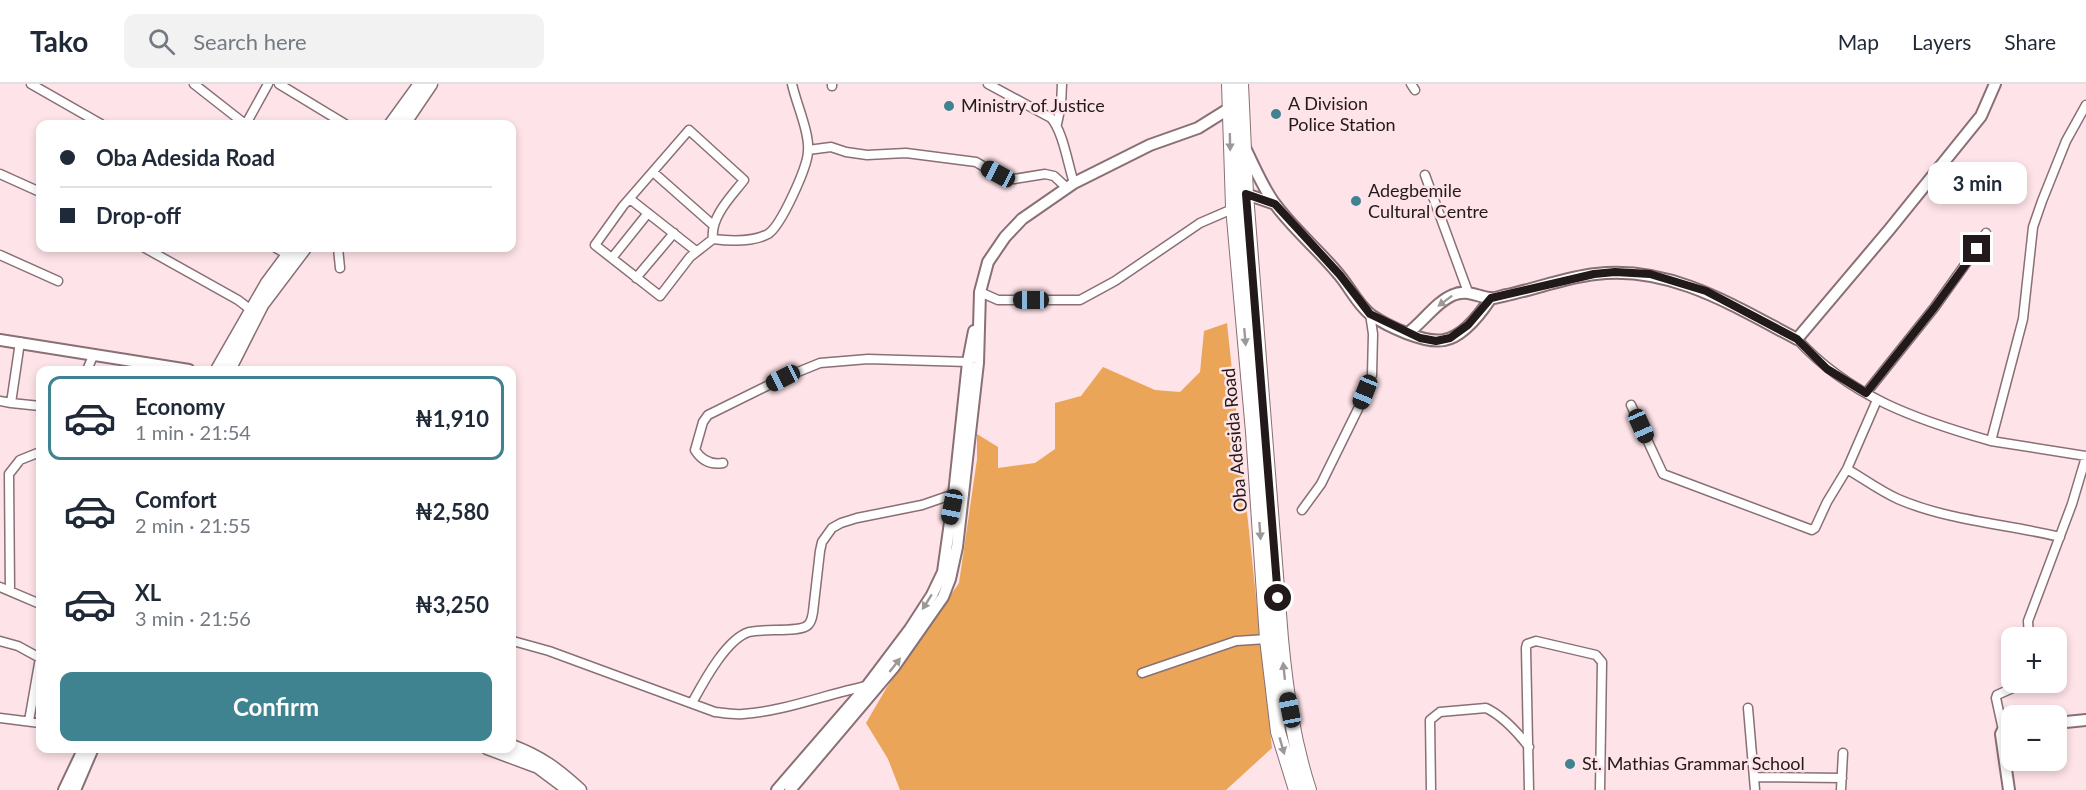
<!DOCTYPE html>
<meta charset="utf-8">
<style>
:root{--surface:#fff;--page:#f2f2f3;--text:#1f2937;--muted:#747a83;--line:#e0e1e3;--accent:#3f8391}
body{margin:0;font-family:Lato,sans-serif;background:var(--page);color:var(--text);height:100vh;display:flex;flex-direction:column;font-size:22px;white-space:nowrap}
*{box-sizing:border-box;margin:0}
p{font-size:20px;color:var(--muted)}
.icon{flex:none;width:33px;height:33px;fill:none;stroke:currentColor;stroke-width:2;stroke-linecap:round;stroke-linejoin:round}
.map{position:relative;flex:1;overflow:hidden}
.sheet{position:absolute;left:36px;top:282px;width:480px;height:387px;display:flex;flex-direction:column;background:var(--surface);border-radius:12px;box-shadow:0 3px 9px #0003}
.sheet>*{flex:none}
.banner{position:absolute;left:36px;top:36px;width:480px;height:132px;border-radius:12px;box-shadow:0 3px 9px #0003;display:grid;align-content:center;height:132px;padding:0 24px;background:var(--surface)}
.buttons{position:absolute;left:2001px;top:543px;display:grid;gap:12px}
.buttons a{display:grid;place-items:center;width:66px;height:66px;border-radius:12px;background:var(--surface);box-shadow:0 3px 9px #0003;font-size:30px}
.end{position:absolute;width:27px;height:27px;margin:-14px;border:8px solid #22191a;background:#fff;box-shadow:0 0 0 3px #fff}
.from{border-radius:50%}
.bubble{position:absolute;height:42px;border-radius:12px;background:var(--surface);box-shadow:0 3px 9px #0003;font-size:20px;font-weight:700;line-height:42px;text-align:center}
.car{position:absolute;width:18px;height:36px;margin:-18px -9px;border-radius:8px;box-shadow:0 0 4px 2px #0007;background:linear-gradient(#222 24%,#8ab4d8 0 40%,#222 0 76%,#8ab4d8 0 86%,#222 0)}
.banner b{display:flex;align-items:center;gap:21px;height:57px;font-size:22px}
.banner b+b{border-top:2px solid var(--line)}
.banner i{width:15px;height:15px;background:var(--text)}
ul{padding:10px 0 0;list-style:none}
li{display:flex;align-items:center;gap:18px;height:84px;margin:0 12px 9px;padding:0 12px;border:3px solid transparent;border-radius:12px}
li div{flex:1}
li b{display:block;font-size:22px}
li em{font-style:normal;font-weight:700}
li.on{border-color:var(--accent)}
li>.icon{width:54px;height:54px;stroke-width:1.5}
.action{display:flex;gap:12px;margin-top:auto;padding:12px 24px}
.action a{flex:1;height:69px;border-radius:12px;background:var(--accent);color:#fff;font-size:24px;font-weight:700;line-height:69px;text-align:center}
header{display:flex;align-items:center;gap:36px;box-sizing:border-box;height:84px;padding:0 30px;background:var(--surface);border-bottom:2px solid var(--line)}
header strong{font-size:28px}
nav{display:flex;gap:33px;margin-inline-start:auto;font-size:21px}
.search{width:420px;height:54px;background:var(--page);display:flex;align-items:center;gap:15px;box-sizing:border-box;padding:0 21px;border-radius:12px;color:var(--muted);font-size:22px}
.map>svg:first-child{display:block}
</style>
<header>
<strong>Tako</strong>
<div class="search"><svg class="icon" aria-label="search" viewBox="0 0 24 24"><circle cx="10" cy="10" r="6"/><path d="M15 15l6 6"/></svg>Search here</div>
<nav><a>Map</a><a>Layers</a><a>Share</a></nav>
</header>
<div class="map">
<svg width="2086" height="706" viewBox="0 0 2086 706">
<rect width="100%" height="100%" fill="#fee3e8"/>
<path fill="#eba558" d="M1227,239L1272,664L1226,706H900L888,675L866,639L887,603L959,499L977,375V350L998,363V384L1035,379L1055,365V319L1081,312L1103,283L1155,306L1180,308L1200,288L1204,247Z"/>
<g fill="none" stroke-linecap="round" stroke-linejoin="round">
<defs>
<path id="minor" d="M31,0L101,40
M194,0L245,40
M279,0L345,40
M832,0V2
M988,0L1051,34C1063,47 1068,81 1074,99
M1411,0L1415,6
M246,40L268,0
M1057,40L1061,21L1062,0
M808,66L831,63L846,68L867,71L906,69L976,78L1003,94L1014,95L1045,90L1054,92L1067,104
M653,88L713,141
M0,90L40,108
M1425,91L1468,208
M630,115L696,167
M713,155C710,133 731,113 744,96L689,46L623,122L595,161L660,212L690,173L713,155C729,157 753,158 768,150C781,142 807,84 808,68C810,49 796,19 792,0
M145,164L238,216L255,229
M276,164L288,171
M338,164L340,184
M0,171L58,197
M612,174L648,129
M636,194L674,149
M980,208L998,216H1080L1115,197L1200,139L1237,123
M1797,255C1850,313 1917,336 1991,357L2023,235L2033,143L2042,117L2066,57L2086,21
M20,258L11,319L40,322
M87,286L93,272
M1866,309L1934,224L1977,164L1986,149
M0,317L11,319
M1631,321L1663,390L1812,446L1815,444L1827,418L1847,385L1877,316
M1991,357L2086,372
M723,379C711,381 702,377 695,366L703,338L708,331L783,294L820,279L868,275L968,278
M1847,385C1864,395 1880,407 1898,415C1949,437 2007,440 2060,453
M1302,426L1321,400L1358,325L1372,291L1373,250L1370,230
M0,503L40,520
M10,507L9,390L20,376L40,368
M2029,554L2028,537L2072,420L2086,373
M0,557L18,562L40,574L29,637
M513,557L549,567L715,628C724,629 734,631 743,630C786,627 826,610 867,602
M1142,589L1236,557L1267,555
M692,619C703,599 726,555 749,548C764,544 800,549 808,541C812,537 812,533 813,528L820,467L822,458L832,444L841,439L857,434L922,421L954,410
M1748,624L1755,706
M0,634L40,639
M2003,646L1996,614L1997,611L2026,598
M1754,693L1842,694
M1431,706L1430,636L1440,628L1486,624C1503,632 1518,649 1529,663
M1529,706L1526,564L1527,560L1536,557L1596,571L1602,578L1600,706
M1841,706L1843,669"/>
<path id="tertiary" d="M1245,64C1254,82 1263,104 1275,120C1294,146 1320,167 1340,192C1350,204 1358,221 1371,231C1387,242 1425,260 1444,256C1463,253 1481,229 1491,214
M1246,110L1275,120
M1408,249C1423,238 1436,218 1453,211C1466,205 1476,212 1489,214C1494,215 1501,212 1507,211C1536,205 1566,193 1596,190C1670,181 1734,222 1797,255L1889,146L1981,32L1995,0
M0,256L189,286
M2056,639L2086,636
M64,706L84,664
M75,706L93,664
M777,706L867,602L910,545L932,511L943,488L954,410L968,278L974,247
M790,706L894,583L943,513L950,495L957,463L978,279L980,208L988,178L1005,153L1022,135L1074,99L1150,61L1198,44L1230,24
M2009,706L2001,650L2003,646L2012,643"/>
<path id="secondary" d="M391,40L420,0
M404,40L431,0
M217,286L267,199L293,164
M229,286L262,221L305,164
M512,662C541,673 557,685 580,706
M487,664L538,683L569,706"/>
<path id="primary" d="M1229,0L1233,123L1253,348L1267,555L1278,648L1296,706
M1241,0L1246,110L1281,555C1286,607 1293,657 1309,706"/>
</defs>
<use href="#minor" stroke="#887075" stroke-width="11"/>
<use href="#tertiary" stroke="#887075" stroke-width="14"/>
<use href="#secondary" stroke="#887075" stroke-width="15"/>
<use href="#primary" stroke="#887075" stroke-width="16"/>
<use href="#minor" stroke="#fff" stroke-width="8"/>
<use href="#tertiary" stroke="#fff" stroke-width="10"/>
<use href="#secondary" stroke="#fff" stroke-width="12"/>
<use href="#primary" stroke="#fff" stroke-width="14"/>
</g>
<defs><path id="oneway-solid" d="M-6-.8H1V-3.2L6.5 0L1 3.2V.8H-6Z" transform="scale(1.5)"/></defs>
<g fill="#9c9898">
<use href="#oneway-solid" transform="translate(1230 58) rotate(89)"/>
<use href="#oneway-solid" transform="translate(1445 217) rotate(143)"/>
<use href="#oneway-solid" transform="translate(1245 253) rotate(85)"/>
<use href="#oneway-solid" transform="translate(1260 447) rotate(86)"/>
<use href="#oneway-solid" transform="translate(927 518) rotate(122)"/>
<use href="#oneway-solid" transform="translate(895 581) rotate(-52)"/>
<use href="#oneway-solid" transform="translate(1284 587) rotate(-96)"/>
<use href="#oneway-solid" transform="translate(1282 662) rotate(74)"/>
</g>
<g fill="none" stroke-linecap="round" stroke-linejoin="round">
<path stroke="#22191a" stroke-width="8" d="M1278,514L1246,110L1275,120L1340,191L1370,230L1420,254L1436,257L1450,254L1468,241L1491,214L1594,190L1615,188L1650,190L1706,207L1797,255L1827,285L1866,309L1934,224L1977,165"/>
</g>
<g fill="#3f8391" stroke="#fee3e8" stroke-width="2">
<circle cx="949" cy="22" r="6"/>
<circle cx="1276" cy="30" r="6"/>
<circle cx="1356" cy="117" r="6"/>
<circle cx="1570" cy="680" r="6"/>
</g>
<g text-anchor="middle" stroke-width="5" stroke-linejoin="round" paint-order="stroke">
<g font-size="18" fill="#22191a" stroke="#fee3e8" text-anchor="start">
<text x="1288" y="26">A Division<tspan x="1288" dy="21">Police Station</tspan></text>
<text x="961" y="28">Ministry of Justice</text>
<text x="1368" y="113">Adegbemile<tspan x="1368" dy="21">Cultural Centre</tspan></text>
<text x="1582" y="686">St. Mathias Grammar School</text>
</g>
<g font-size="18" fill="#22191a" stroke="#fee3e8">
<text transform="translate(1235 356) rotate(-95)" y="6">Oba Adesida Road</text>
</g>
</g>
</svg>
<div class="buttons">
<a>+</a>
<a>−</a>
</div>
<i class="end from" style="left:1278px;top:514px"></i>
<i class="end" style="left:1977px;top:165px"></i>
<div class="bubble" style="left:1928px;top:78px;width:99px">3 min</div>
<i class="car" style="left:998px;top:90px;rotate:298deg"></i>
<i class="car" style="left:1031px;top:216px;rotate:270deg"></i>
<i class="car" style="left:783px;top:294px;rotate:243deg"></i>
<i class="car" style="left:1365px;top:308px;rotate:202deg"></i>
<i class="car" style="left:1641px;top:342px;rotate:156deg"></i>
<i class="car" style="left:952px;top:423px;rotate:191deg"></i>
<i class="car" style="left:1290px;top:626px;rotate:349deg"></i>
<div class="banner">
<b><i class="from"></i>Oba Adesida Road</b>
<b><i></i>Drop-off</b>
</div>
<section class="sheet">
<ul>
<li class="on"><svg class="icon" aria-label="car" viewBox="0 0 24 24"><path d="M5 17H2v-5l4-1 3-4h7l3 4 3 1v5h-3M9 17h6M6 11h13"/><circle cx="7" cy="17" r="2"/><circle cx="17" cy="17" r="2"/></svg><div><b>Economy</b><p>1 min · 21:54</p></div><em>₦1,910</em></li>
<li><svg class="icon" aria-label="car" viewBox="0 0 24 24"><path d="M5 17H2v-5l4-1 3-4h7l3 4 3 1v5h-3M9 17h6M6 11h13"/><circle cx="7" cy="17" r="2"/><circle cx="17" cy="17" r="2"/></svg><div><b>Comfort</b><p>2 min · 21:55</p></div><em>₦2,580</em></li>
<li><svg class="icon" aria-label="car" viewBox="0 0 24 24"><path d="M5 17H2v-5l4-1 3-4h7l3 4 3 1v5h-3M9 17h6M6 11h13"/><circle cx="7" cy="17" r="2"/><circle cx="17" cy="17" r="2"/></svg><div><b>XL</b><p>3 min · 21:56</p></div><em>₦3,250</em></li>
</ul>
<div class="action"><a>Confirm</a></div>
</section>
</div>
